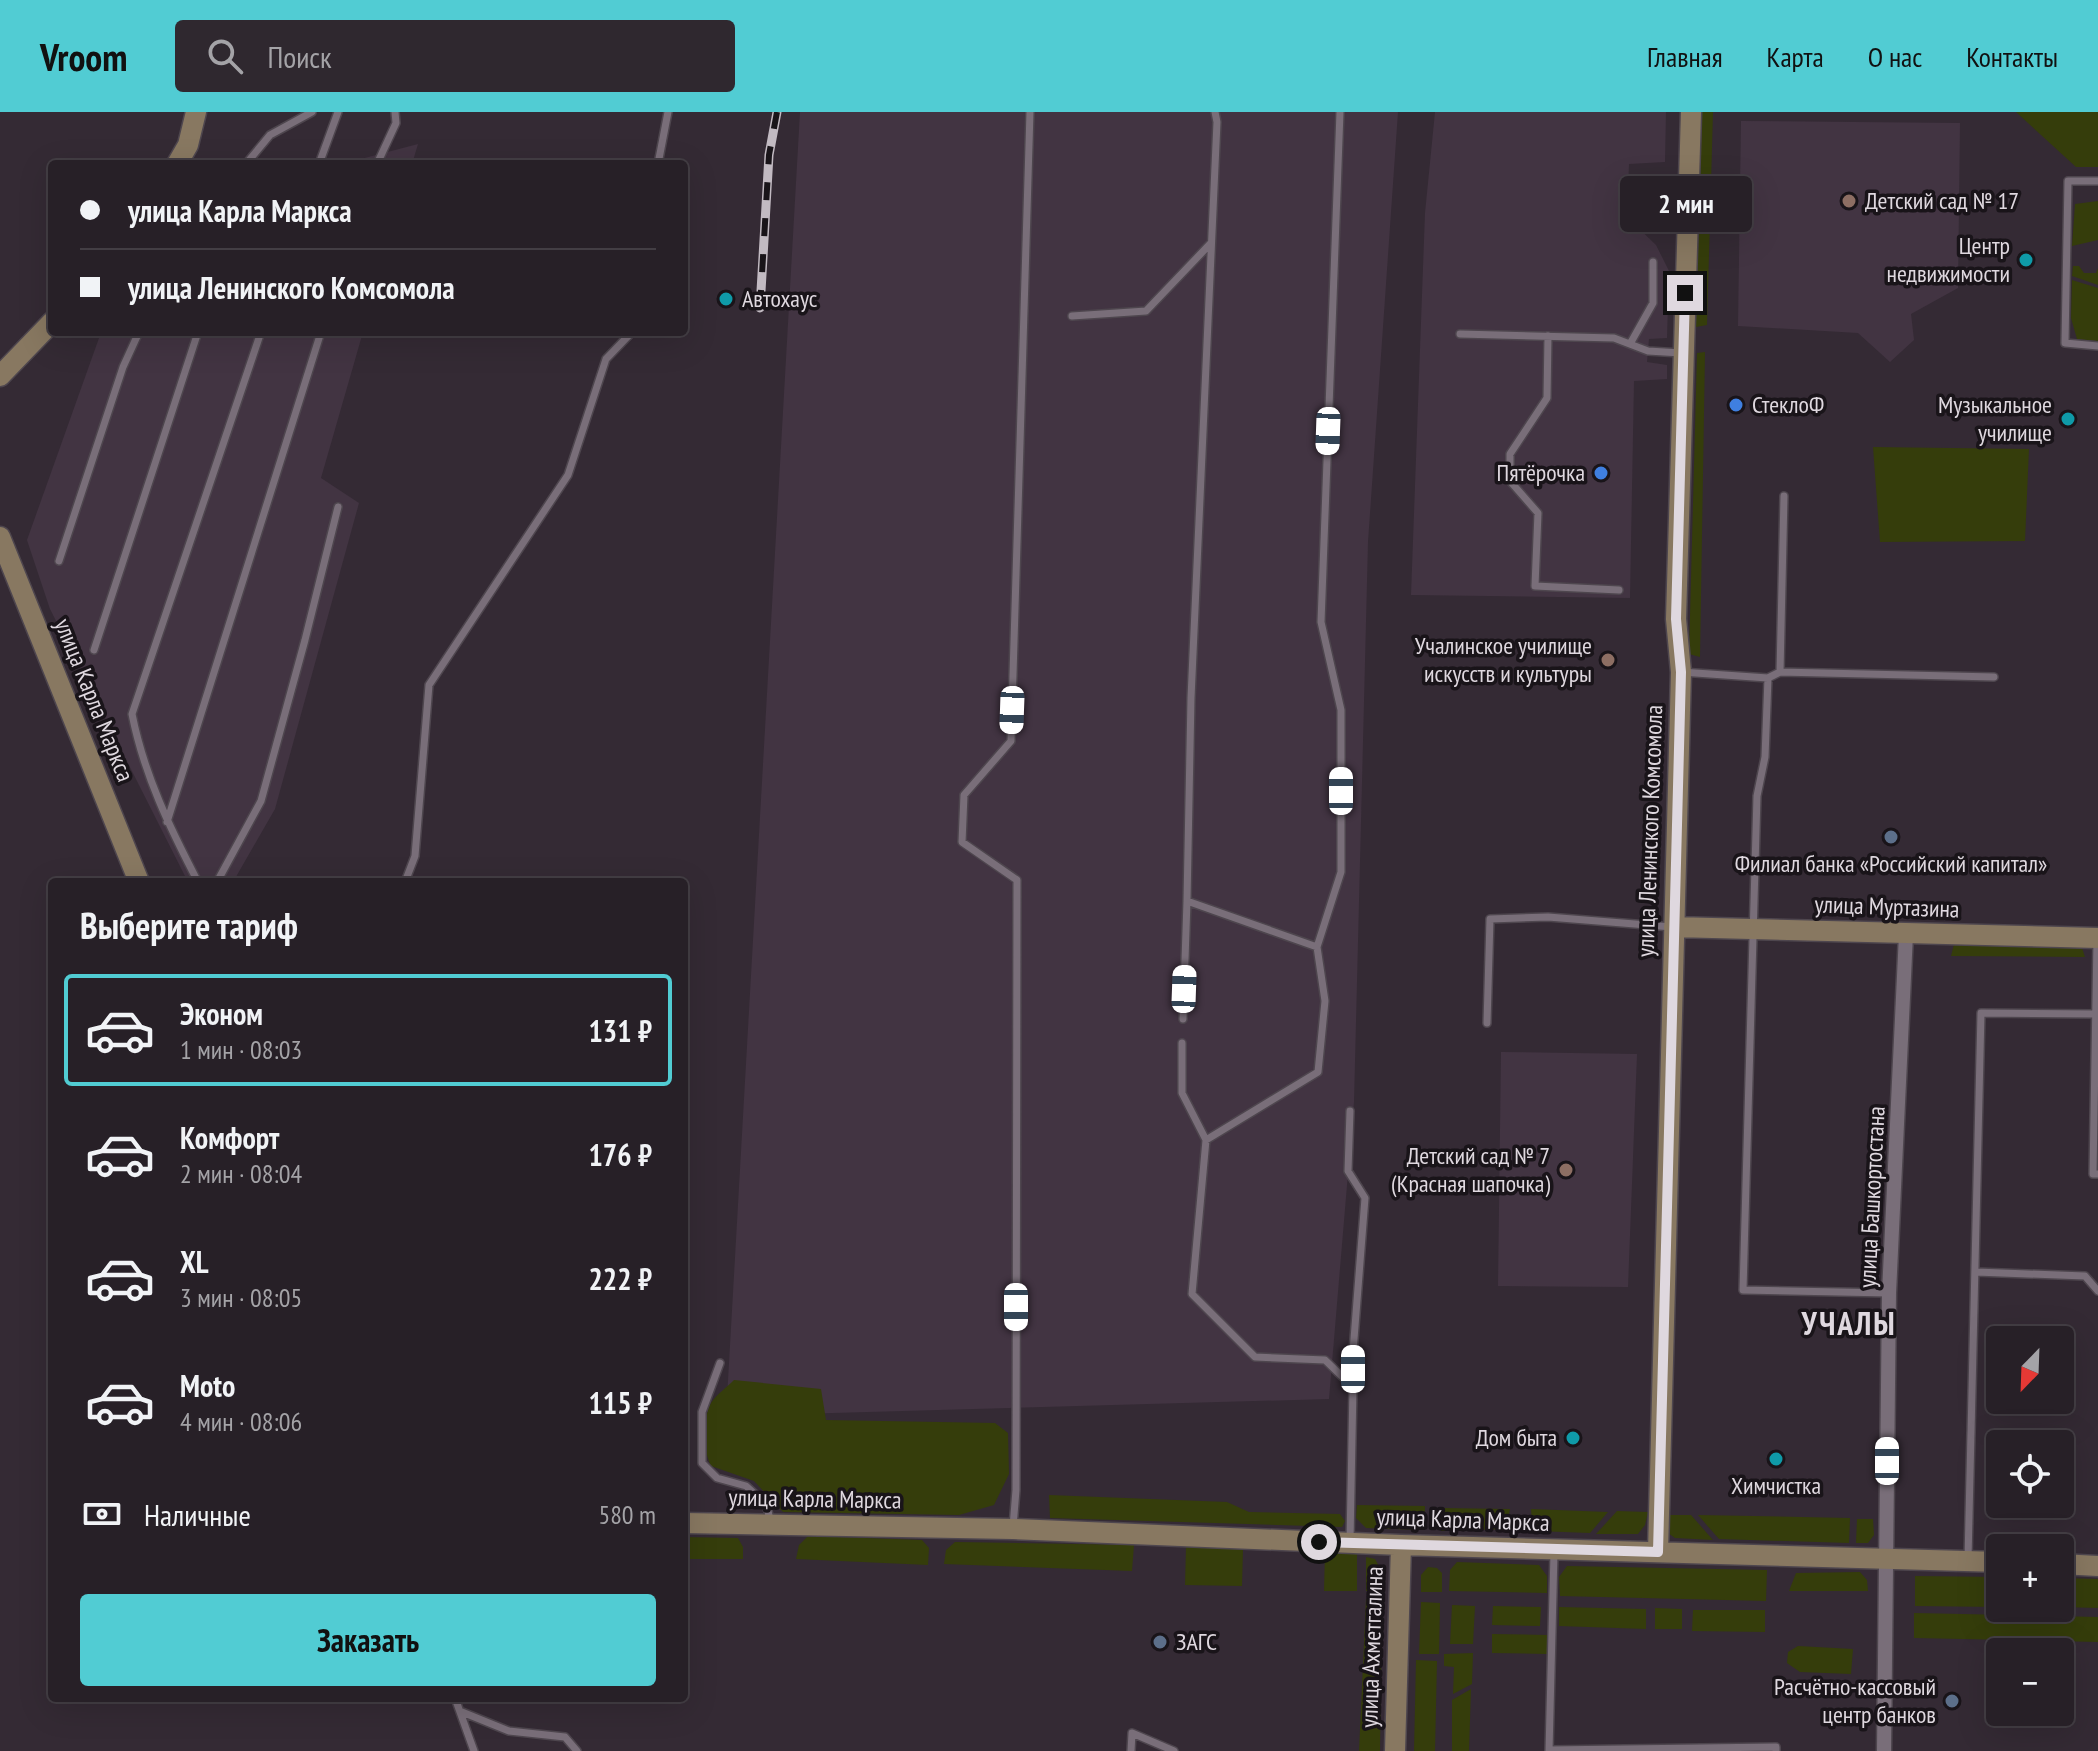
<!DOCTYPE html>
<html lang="ru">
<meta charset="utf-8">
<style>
:root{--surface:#272027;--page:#2f282f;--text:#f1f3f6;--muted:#a4a3a7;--line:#433e44;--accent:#51ccd3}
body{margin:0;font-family:"PT Sans Narrow",sans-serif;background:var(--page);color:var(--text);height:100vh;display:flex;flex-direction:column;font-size:30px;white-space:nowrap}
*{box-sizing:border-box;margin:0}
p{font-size:26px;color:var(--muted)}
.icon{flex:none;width:44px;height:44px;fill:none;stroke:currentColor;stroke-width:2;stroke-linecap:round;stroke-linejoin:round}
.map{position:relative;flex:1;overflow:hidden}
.panel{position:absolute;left:48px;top:766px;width:640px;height:824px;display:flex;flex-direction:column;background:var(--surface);border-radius:8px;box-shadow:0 8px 32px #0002,0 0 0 2px var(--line)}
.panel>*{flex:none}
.banner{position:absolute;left:48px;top:48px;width:640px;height:176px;border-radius:8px;box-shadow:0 8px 32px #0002,0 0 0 2px var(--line);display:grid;align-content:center;height:176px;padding:0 32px;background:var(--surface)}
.needle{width:52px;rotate:203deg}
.fabs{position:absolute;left:1986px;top:1214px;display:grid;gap:16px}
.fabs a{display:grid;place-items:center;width:88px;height:88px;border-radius:8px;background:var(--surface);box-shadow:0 8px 32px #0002,0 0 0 2px var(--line);font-size:40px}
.end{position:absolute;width:36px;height:36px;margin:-18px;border:10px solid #dfd8df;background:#111;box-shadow:0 0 0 4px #111}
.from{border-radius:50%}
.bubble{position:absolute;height:56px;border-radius:8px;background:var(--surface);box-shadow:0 8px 32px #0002,0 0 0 2px var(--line);font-size:26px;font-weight:600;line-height:56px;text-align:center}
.car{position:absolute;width:24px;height:48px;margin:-24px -12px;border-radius:10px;box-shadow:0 0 6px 2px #0007;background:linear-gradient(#fff 24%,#345 0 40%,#fff 0 76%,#345 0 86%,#fff 0)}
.banner b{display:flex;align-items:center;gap:28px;height:76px;font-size:30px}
.banner b+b{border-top:2px solid var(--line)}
.banner i{width:20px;height:20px;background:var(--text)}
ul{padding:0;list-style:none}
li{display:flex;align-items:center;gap:24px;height:112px;margin:0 16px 12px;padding:0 16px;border:4px solid transparent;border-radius:8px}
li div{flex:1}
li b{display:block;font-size:30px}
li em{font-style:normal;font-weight:600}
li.on{border-color:var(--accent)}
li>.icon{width:72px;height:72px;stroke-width:1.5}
h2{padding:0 32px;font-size:36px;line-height:96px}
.pay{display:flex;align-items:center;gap:20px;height:88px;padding:0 32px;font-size:30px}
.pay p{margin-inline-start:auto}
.action{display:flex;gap:16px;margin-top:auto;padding:16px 32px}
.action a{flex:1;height:92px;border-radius:8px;background:var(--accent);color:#111;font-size:32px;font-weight:600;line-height:92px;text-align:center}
header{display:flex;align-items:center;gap:48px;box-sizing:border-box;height:112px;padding:0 40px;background:var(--accent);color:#111}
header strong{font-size:38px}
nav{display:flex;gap:44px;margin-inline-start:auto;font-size:28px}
.search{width:560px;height:72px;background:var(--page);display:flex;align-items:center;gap:20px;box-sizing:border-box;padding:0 28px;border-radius:8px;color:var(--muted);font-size:30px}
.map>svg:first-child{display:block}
</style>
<header>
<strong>Vroom</strong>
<div class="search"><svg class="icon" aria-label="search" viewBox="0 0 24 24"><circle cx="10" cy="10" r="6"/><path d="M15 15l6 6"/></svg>Поиск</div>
<nav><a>Главная</a><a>Карта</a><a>О нас</a><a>Контакты</a></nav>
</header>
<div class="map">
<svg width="2098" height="1639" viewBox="0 0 2098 1639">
<rect width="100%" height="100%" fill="#342a34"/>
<path fill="#423442" d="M800,0H1398L1368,430L1354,990L1329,1287L726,1304Z
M1435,0H1666L1665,50L1629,52L1627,105L1656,133L1669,159L1667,226L1649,227L1647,250L1667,253V267L1634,269L1630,486L1411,483L1425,101Z
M1741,9L1960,11L1958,176L1911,202L1914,228L1890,250L1858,221L1738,214Z
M418,32L412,52H342Z
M107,220H363L321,366L359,391L275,697L233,770H188L50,497L27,428L99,226Z
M1501,940L1637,942L1628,1175L1498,1174Z"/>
<path fill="#353d0b" d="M1702,0H1713L1707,213L1696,215Z
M2016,0H2098V55H2076Z
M2098,89V128L2072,134L2075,92Z
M2073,154H2079L2084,161H2096L2098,156V173L2072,164Z
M2072,168L2098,176V229L2077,227L2071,206Z
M1705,240L1700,545L1689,542L1697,241Z
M1873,335L2029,337L2025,429L1880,430Z
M1954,832L2081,833L2085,845L1951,844Z
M734,1268L821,1277L826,1308L995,1311L1008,1321L1009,1362L994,1393L959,1403L783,1400L754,1369L711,1354C703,1338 702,1308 711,1291C716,1283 727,1275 734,1268Z
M1049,1383L1227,1390L1249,1400L1340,1402L1345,1409L1342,1415L1050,1406Z
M1357,1393L1425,1394L1424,1418L1366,1416L1356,1406Z
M1441,1396L1510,1397L1506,1417L1441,1419Z
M1531,1397L1608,1400L1590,1421L1536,1419L1532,1411Z
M1617,1399L1648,1400L1645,1413L1638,1422H1596Z
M1668,1403H1691L1713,1428L1675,1426L1668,1421Z
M1698,1403L1850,1406L1849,1431L1719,1427Z
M1857,1407H1873L1874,1423L1868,1431H1856Z
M808,1424L922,1428L929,1436L928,1453L796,1447L799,1433Z
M684,1425L738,1426L743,1435V1447H684Z
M955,1430L1134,1433L1132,1459L944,1452L946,1438Z
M1186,1435L1243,1437L1242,1474L1185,1473Z
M1325,1440L1357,1441V1479H1324Z
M1366,1445L1375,1447L1381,1458V1479H1366Z
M1457,1450L1539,1453L1547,1464V1481L1449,1479L1450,1458Z
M1567,1454L1767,1458L1766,1489L1560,1484L1559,1465Z
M1428,1455L1437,1456L1442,1461V1480H1421V1463Z
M1860,1460L1867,1468L1868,1479H1789L1796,1461Z
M1915,1464L2000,1465V1495L1915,1494Z
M2060,1466L2098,1467V1496L2060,1495Z
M1366,1487H1382L1380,1639H1359Z
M1421,1490L1440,1491L1439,1542H1419Z
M1452,1493L1475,1494L1473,1532H1450Z
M1493,1494L1541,1495L1540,1514L1492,1513Z
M1559,1495L1646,1497V1517L1559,1514Z
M1655,1496L1682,1497V1517H1655Z
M1693,1498H1765V1520L1692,1519Z
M1914,1501L2098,1505V1530L1914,1526Z
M1492,1522L1547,1523V1542L1492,1541Z
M1798,1534L1853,1537L1851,1562L1800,1560L1787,1551L1788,1540Z
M1473,1541L1472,1572L1453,1582L1454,1555L1444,1554V1542Z
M1416,1548L1437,1549L1435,1639H1414Z
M1471,1577L1469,1639H1452V1588Z"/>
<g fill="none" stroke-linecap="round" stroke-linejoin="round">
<defs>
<path id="lane" d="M1215,0L1217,10L1191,586L1187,789L1317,835
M1340,0L1321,510L1341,598V760L1317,835L1325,889L1318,960L1206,1028L1192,1182L1255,1245L1325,1248L1353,1275L1350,1429
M246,52L270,23L312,0
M319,52L338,0
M377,52L396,11L395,0
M658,52L668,0
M2098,69H2068L2065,231L2098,234
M1072,204L1146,199L1211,131
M1460,222L1614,226L1648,239L1681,241
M1548,224L1547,286L1510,342V369L1538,401L1535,474L1619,478
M1630,232L1653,191V150
M59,449L123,255L139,220
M94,538L198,220
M1681,560L1768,566L1780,560L1994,565
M1780,560L1784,384
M1768,566L1765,645L1757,684L1743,1178L1889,1181
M167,710L321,220
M198,770C170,716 144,663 132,602L261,220
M217,770L261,689L305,528L338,395
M405,770L415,744L429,573L568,363L606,247L632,220
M2097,828L2093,1062H2098
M1183,907L1187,789
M1487,911L1490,807L1548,805L1672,815
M1182,931V981L1206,1028
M1350,999L1348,1059L1365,1086L1353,1240V1275
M1976,1160L2085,1164L2098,1179
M720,1251L702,1300V1351L717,1366L746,1374L766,1392L771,1411
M1013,1415L1016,1378L1017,768L962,730L964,683L1011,629L1030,0
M1968,1447L1981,901L2096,902
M455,1586L474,1639
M462,1600L509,1619L565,1625L577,1639
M1549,1638L1776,1635V1639
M1131,1639L1132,1621L1174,1639
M1549,1639L1554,1441"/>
<path id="street" d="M1884,1639L1889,1181L1906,822"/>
<path id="secondary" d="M177,52L188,33L196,0
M0,264L52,210
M0,425L139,770
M1674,815L2098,826
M684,1411L1013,1417L1401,1433L2000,1450
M1658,1440L1681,560L1676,507L1691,0
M2060,1452L2098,1454
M1395,1639L1401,1433"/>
</defs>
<use href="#lane" stroke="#4e464e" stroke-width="10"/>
<use href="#street" stroke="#4e464e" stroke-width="17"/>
<use href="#secondary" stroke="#4e464e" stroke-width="23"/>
<use href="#lane" stroke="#796e79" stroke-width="7"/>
<use href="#street" stroke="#796e79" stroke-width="14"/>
<use href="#secondary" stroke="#887861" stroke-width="20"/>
<defs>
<path id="rail" d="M760,196L769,43L777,0"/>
</defs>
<use href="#rail" stroke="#c2bac2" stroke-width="9"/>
<use href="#rail" stroke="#191419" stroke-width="6" stroke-dasharray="18" stroke-linecap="butt"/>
</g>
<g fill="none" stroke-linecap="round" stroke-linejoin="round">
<path stroke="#dfd8df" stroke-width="10" d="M1319,1430L1658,1440L1681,560L1676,507L1685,181"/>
</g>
<g fill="#8d6e63" stroke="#191419" stroke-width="3">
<circle cx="1849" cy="89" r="8"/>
<circle cx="1608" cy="548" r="8"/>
<circle cx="1566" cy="1058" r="8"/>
</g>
<g fill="#0f9aa8" stroke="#191419" stroke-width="3">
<circle cx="2026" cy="148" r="8"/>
<circle cx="726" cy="187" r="8"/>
<circle cx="2068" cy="307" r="8"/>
<circle cx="1573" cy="1326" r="8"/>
<circle cx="1776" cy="1347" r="8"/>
</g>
<g fill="#3f7fe0" stroke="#191419" stroke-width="3">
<circle cx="1736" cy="293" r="8"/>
<circle cx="1601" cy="361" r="8"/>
</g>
<g fill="#5c6f8a" stroke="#191419" stroke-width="3">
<circle cx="1891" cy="725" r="8"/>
<circle cx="1160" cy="1530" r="8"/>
<circle cx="1952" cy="1589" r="8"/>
</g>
<g text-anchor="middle" stroke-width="7" stroke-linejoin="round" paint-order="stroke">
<g font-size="24" fill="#dfd8df" stroke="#191419" text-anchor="end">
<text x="1865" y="97" text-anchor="start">Детский сад № 17</text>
<text x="2010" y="142">Центр<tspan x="2010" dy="28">недвижимости</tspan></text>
<text x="742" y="195" text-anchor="start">Автохаус</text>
<text x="1752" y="301" text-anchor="start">СтеклоФ</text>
<text x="2052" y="301">Музыкальное<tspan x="2052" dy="28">училище</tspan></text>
<text x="1585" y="369">Пятёрочка</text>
<text x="1592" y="542">Учалинское училище<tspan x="1592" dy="28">искусств и культуры</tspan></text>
<text x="1891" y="760" text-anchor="middle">Филиал банка «Российский капитал»</text>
<text x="1550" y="1052">Детский сад № 7<tspan x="1550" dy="28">(Красная шапочка)</tspan></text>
<text x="1557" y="1334">Дом быта</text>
<text x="1776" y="1382" text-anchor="middle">Химчистка</text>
<text x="1176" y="1538" text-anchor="start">ЗАГС</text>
<text x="1936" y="1583">Расчётно-кассовый<tspan x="1936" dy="28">центр банков</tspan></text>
</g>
<g font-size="24" fill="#dfd8df" stroke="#191419">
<text transform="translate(94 588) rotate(68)" y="8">улица Карла Маркса</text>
<text transform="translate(1650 719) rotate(-88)" y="8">улица Ленинского Комсомола</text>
<text transform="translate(1887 795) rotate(2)" y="8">улица Муртазина</text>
<text transform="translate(1872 1085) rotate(-87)" y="8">улица Башкортостана</text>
<text transform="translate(815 1387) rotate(1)" y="8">улица Карла Маркса</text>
<text transform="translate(1463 1408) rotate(2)" y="8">улица Карла Маркса</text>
<text transform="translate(1372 1535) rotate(-88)" y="8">улица Ахметгалина</text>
</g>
<g font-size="32" font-weight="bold" letter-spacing="2" fill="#dfd8df" stroke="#191419">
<text x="1849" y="1223">УЧАЛЫ</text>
</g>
</g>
</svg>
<div class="fabs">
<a><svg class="needle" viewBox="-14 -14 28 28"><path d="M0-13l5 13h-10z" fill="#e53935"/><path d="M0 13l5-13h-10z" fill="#a4a3a7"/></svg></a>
<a><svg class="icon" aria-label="locate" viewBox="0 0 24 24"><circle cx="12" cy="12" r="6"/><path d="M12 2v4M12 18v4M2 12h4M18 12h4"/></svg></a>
<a>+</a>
<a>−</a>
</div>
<i class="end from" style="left:1319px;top:1430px"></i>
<i class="end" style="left:1685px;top:181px"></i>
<div class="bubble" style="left:1620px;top:64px;width:132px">2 мин</div>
<i class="car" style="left:1328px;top:319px;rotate:182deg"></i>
<i class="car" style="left:1012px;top:598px;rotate:182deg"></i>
<i class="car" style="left:1341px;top:679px;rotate:0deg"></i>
<i class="car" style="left:1184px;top:877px;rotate:2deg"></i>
<i class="car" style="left:1016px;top:1195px;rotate:180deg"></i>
<i class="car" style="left:1353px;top:1257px;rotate:0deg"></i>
<i class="car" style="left:1887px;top:1349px;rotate:0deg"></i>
<div class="banner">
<b><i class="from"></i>улица Карла Маркса</b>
<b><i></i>улица Ленинского Комсомола</b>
</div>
<section class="panel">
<h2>Выберите тариф</h2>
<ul>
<li class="on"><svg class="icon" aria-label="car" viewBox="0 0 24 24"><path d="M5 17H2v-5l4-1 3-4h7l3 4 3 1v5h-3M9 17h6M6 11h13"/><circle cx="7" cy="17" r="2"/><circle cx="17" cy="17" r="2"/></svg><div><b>Эконом</b><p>1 мин · 08:03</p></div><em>131 ₽</em></li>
<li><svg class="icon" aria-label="car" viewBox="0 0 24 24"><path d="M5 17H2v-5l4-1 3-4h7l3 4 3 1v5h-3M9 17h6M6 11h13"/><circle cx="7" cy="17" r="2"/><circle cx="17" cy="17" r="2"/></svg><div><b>Комфорт</b><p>2 мин · 08:04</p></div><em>176 ₽</em></li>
<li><svg class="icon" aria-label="car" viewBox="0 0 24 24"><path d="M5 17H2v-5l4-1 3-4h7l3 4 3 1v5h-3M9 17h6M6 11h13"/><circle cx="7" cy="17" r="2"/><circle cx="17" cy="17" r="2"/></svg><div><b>XL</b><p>3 мин · 08:05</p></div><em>222 ₽</em></li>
<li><svg class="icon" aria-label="car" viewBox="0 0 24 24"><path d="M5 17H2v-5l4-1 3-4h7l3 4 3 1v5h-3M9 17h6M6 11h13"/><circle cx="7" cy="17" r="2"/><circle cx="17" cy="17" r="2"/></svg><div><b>Moto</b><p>4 мин · 08:06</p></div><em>115 ₽</em></li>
</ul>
<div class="pay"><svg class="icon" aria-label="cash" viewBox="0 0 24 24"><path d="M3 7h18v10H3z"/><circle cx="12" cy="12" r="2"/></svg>Наличные<p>580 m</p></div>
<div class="action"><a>Заказать</a></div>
</section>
</div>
